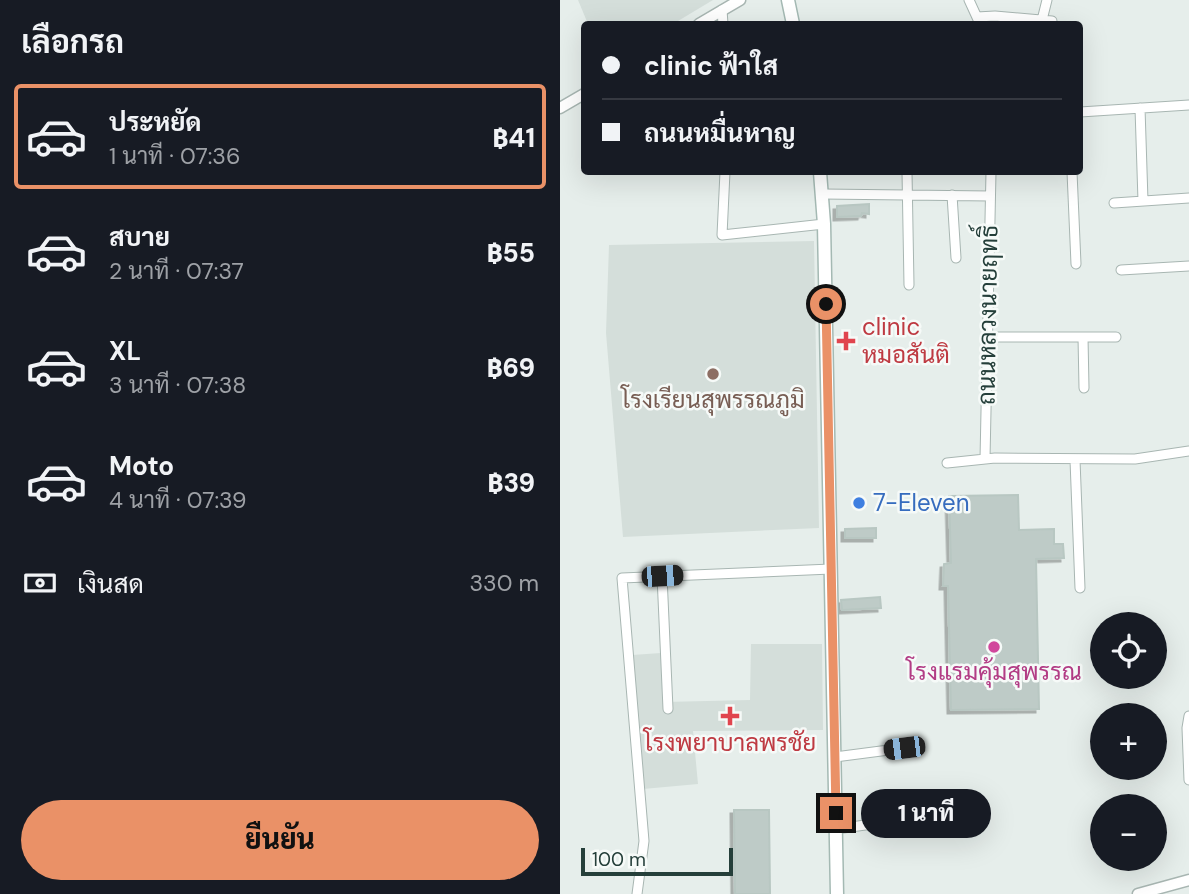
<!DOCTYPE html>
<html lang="th">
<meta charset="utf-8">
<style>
:root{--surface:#171b24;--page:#20242c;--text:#f1f3f6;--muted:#9ea1a6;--line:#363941;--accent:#ea9167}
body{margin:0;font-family:"DM Sans",Sarabun,sans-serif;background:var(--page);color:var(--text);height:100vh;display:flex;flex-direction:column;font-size:26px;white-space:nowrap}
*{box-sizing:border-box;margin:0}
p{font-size:23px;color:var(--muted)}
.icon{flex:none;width:38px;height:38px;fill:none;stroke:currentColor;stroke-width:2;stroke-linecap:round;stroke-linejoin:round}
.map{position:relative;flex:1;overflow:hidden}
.panel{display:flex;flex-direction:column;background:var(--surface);width:560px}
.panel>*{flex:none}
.top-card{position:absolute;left:21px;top:21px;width:502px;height:154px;border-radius:7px;box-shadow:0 7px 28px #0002;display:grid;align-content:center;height:154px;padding:0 21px;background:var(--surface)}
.fabs{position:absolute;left:530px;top:612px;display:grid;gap:14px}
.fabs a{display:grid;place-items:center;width:77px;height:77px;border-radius:50%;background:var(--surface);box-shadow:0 7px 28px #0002;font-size:35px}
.scale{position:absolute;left:21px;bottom:18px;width:152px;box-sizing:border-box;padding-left:7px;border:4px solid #253f3a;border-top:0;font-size:19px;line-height:24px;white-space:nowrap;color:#253f3a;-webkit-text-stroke:5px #f6faf8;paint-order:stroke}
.end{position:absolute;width:32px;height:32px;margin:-16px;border:9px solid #ea9167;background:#111;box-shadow:0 0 0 4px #111}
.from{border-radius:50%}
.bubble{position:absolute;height:49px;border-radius:24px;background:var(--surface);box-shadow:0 7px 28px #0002;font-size:23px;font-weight:800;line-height:49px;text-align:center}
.car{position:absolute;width:21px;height:42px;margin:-21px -10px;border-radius:9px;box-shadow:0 0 5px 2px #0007;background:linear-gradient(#222 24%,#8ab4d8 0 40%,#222 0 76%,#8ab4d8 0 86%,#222 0)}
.top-card b{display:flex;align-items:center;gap:24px;height:66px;font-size:26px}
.top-card b+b{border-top:2px solid var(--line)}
.top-card i{width:18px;height:18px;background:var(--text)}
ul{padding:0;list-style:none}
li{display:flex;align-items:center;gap:21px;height:105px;margin:0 14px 10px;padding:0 7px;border:4px solid transparent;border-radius:7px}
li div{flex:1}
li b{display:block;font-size:26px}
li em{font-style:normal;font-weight:800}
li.on{border-color:var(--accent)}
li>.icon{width:63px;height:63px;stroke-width:1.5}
h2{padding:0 21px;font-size:32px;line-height:84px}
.pay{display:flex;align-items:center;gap:18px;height:77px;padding:0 21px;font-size:26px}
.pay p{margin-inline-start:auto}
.primary-button{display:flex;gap:14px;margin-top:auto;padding:14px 21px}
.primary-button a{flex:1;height:80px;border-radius:42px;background:var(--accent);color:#111;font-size:28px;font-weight:800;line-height:80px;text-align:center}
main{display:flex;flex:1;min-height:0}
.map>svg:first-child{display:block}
</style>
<main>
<section class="panel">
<h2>เลือกรถ</h2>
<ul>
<li class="on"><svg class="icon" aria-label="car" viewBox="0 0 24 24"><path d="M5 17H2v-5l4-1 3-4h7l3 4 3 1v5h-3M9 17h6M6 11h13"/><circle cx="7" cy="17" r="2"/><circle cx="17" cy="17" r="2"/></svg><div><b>ประหยัด</b><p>1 นาที · 07:36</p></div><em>฿41</em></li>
<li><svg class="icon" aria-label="car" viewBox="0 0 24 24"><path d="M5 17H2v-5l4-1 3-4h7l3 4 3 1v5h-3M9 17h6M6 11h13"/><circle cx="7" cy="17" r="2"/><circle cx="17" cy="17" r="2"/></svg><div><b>สบาย</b><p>2 นาที · 07:37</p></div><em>฿55</em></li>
<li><svg class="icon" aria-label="car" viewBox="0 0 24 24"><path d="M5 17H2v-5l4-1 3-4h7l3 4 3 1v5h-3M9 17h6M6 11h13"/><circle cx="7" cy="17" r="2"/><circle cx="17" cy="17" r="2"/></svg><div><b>XL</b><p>3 นาที · 07:38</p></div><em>฿69</em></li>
<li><svg class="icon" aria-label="car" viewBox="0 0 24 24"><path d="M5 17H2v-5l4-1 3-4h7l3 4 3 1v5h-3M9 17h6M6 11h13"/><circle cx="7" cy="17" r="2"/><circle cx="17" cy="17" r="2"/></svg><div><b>Moto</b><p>4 นาที · 07:39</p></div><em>฿39</em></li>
</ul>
<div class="pay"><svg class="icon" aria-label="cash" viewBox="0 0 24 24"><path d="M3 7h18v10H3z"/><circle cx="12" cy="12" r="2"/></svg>เงินสด<p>330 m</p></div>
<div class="primary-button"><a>ยืนยัน</a></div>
</section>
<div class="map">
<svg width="629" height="894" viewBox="0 0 629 894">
<defs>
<filter id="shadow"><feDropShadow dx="-3.5" dy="3.5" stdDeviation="0" flood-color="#0004"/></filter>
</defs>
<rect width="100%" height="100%" fill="#e6eeeb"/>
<path fill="#d4deda" d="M18,0H153L113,24H28Z
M254,241L259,528L63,537L46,333L49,245Z
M191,644H262L263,730L133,731L138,784L83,789L72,655L101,653L104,702L190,700Z"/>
<path fill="#becbc7" stroke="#b8c7c2" stroke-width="2" filter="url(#shadow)" d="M309,204V214L302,213L301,216L277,217V206Z
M458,495L459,530L494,529V544H503L504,558L476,559L479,709L391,710L388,586H383L384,564L391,563L389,496Z
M316,528V538H285V529Z
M320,597L321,608L282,610L281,600Z
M174,810H209L210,894H175Z"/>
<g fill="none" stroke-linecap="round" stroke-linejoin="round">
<defs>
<path id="minor" d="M409,0L420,24
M162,10L163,24
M417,17L435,16L492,21
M482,20L487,0
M580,108L583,201
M520,112L629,105
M165,172L162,235L264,224
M347,172L349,285
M512,172L516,264
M263,194L430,196
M392,195L396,258
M554,203L629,198
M561,270L629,266
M427,337H556
M523,337L524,388
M425,459L431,172
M515,460L520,588
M387,463L435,458L575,459L629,451
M102,576L108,709
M629,716L627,728L629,780
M275,757L344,748
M276,829L320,823L420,825
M77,894L84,841L62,578L271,569"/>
<path id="tertiary" d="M139,24L180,0
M0,108L24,94
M578,894L629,880"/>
<path id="secondary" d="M228,0L233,24
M260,172L264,224L277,894"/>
</defs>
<use href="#minor" stroke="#a8b6b2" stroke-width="11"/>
<use href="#tertiary" stroke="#a8b6b2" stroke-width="13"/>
<use href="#secondary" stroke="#a4b9b3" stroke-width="15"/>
<use href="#minor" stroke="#fff" stroke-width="9"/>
<use href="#tertiary" stroke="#fff" stroke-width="10"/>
<use href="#secondary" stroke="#fff" stroke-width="12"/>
</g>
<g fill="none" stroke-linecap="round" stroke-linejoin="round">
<path stroke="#ea9167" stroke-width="9" d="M266,304L276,813"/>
</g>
<g fill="#e0444e" stroke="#f6faf8" stroke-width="2.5">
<path d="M282.5 330.5h7v7h7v7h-7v7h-7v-7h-7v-7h7z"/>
<path d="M166.5 705.5h7v7h7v7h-7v7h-7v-7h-7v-7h7z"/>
</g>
<circle fill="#8d6e63" stroke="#f6faf8" stroke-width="2.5" cx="153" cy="374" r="7"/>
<circle fill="#3f7fe0" stroke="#f6faf8" stroke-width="2.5" cx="299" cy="503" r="7"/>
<circle fill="#d1479c" stroke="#f6faf8" stroke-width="2.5" cx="434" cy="647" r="7"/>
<g text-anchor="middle" stroke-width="5" stroke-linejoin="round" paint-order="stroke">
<g font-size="24" fill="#253f3a" stroke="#f6faf8">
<text transform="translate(428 315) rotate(-89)" y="8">ถนนหลวงนายฤทธิ์</text>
</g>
<g font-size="24" fill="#be3a42" stroke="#f6faf8" text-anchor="start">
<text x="302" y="335">clinic<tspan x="302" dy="28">หมอสันติ</tspan></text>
<text x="170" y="751" text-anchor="middle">โรงพยาบาลพรชัย</text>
</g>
<g font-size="24" fill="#785e54" stroke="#f6faf8">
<text x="153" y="408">โรงเรียนสุพรรณภูมิ</text>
</g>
<g font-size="24" fill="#366cbe" stroke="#f6faf8" text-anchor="start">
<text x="313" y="511">7-Eleven</text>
</g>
<g font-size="24" fill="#b23c85" stroke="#f6faf8">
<text x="434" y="680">โรงแรมคุ้มสุพรรณ</text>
</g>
</g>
</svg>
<div class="fabs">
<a><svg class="icon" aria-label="locate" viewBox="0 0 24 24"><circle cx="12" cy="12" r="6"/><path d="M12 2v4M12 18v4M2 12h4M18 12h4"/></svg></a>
<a>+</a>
<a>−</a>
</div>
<div class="scale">100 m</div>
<i class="end from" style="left:266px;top:304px"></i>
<i class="end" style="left:276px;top:813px"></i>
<div class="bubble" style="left:301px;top:789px;width:130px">1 นาที</div>
<i class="car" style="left:102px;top:576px;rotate:87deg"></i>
<i class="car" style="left:344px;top:748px;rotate:263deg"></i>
<div class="top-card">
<b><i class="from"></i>clinic ฟ้าใส</b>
<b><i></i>ถนนหมื่นหาญ</b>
</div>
</div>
</main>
